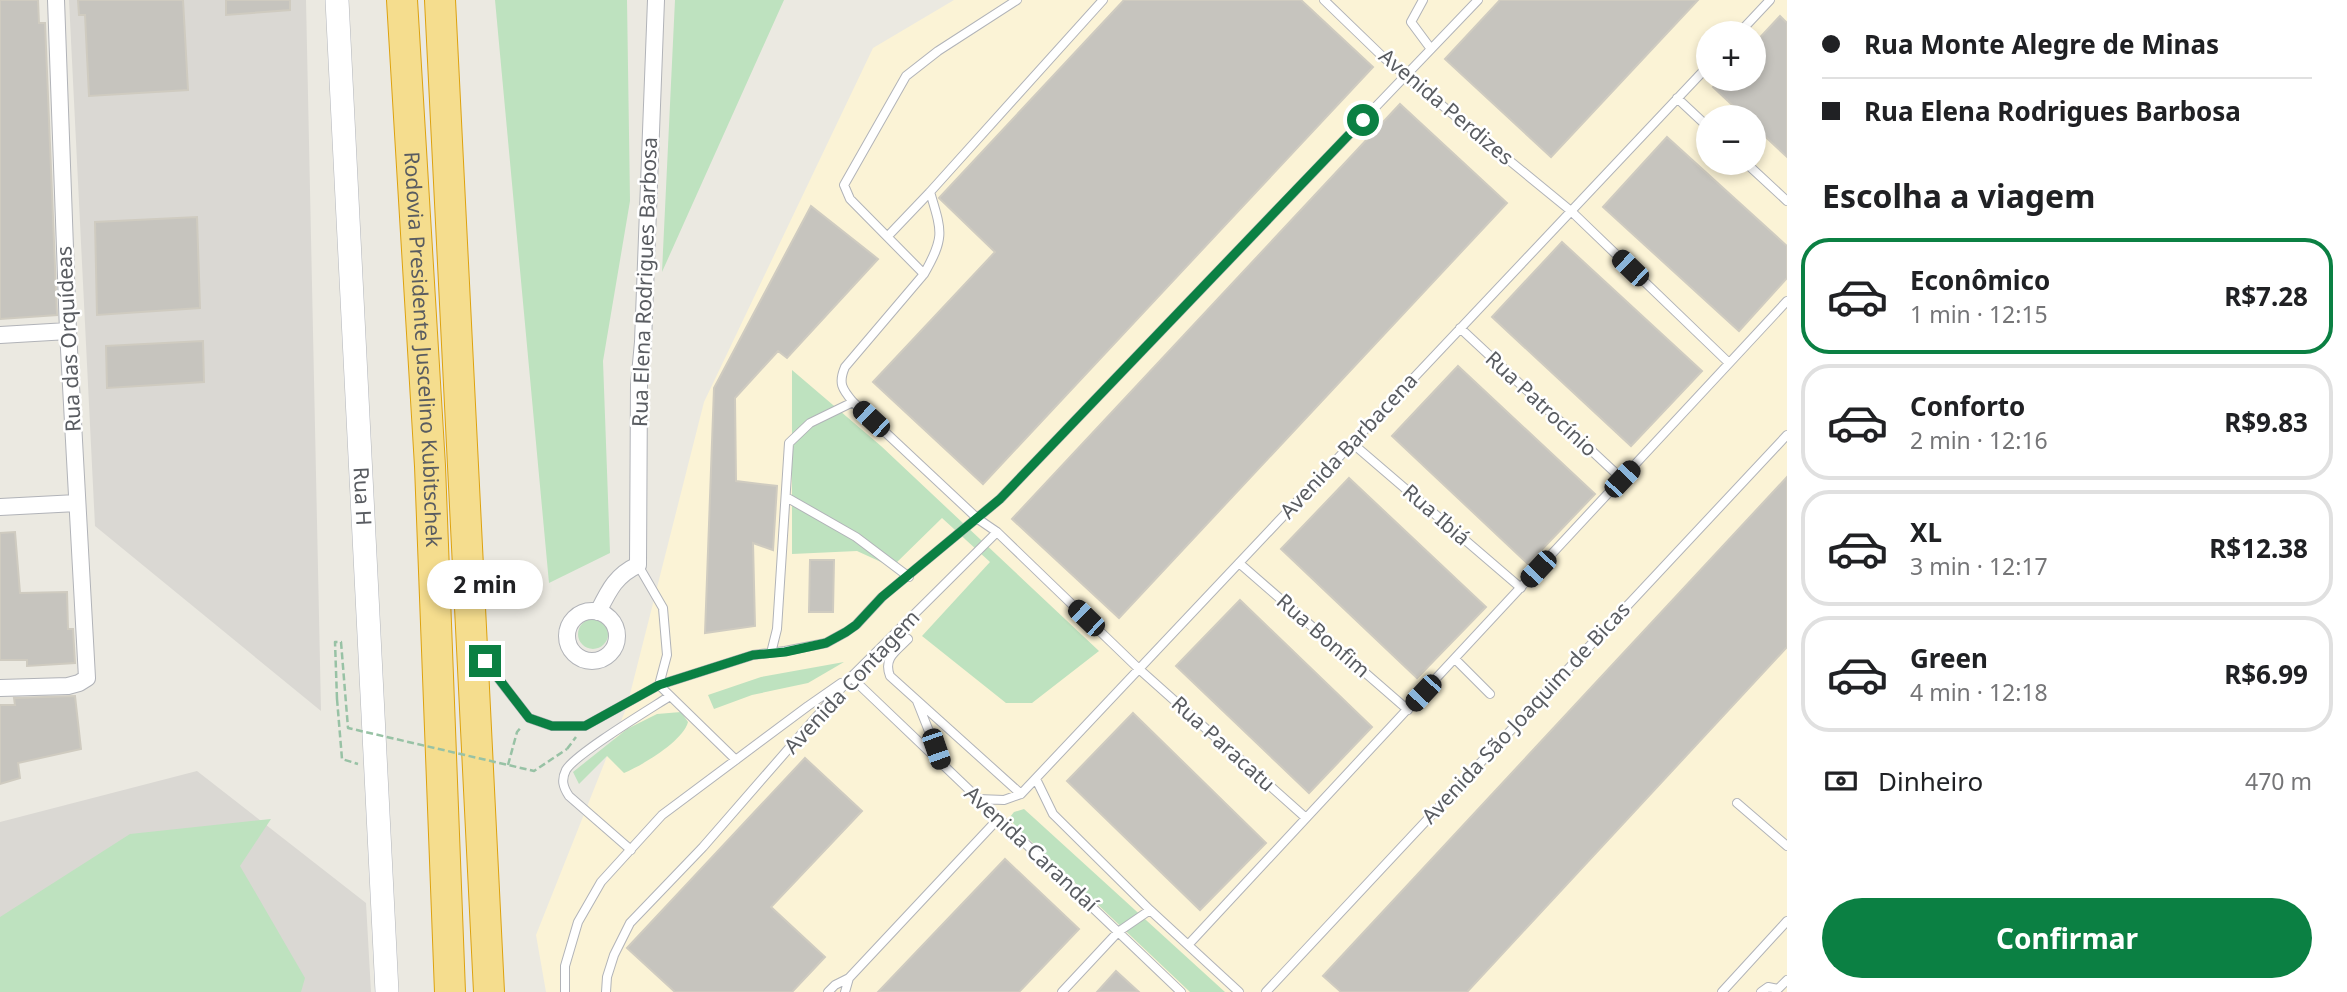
<!DOCTYPE html>
<html lang="pt">
<meta charset="utf-8">
<style>
:root{--surface:#fff;--page:#f2f2f2;--text:#202124;--muted:#757577;--line:#e0e0e0;--accent:#0b8043}
body{margin:0;font-family:"Noto Sans",sans-serif;background:var(--page);color:var(--text);height:100vh;display:flex;flex-direction:column;font-size:26px;white-space:nowrap}
*{box-sizing:border-box;margin:0}
p{font-size:23px;color:var(--muted)}
.icon{flex:none;width:38px;height:38px;fill:none;stroke:currentColor;stroke-width:2;stroke-linecap:round;stroke-linejoin:round}
.map{position:relative;flex:1;overflow:hidden}
.drawer{display:flex;flex-direction:column;background:var(--surface);width:560px}
.drawer>*{flex:none}
.top-card{display:grid;align-content:center;height:154px;padding:0 35px;background:var(--surface)}
.controls{position:absolute;left:1696px;top:21px;display:grid;gap:14px}
.controls a{display:grid;place-items:center;width:70px;height:70px;border-radius:50%;background:var(--surface);box-shadow:0 4px 10px #0003;font-size:35px}
.end{position:absolute;width:32px;height:32px;margin:-16px;border:9px solid #0b8043;background:#fff;box-shadow:0 0 0 4px #fff}
.from{border-radius:50%}
.bubble{position:absolute;height:49px;border-radius:24px;background:var(--surface);box-shadow:0 4px 10px #0003;font-size:23px;font-weight:700;line-height:49px;text-align:center}
.car{position:absolute;width:21px;height:42px;margin:-21px -10px;border-radius:9px;box-shadow:0 0 5px 2px #0007;background:linear-gradient(#222 24%,#8ab4d8 0 40%,#222 0 76%,#8ab4d8 0 86%,#222 0)}
.top-card b{display:flex;align-items:center;gap:24px;height:66px;font-size:26px}
.top-card b+b{border-top:2px solid var(--line)}
.top-card i{width:18px;height:18px;background:var(--text)}
ul{padding:0;list-style:none}
li{display:flex;align-items:center;gap:21px;height:116px;margin:0 14px 10px;padding:0 21px;border:4px solid var(--line);border-radius:28px}
li div{flex:1}
li b{display:block;font-size:26px}
li em{font-style:normal;font-weight:700}
li.active{border-color:var(--accent)}
li>.icon{width:63px;height:63px;stroke-width:1.5}
h2{padding:0 35px;font-size:32px;line-height:84px}
.pay{display:flex;align-items:center;gap:18px;height:77px;padding:0 35px;font-size:26px}
.pay p{margin-inline-start:auto}
.primary-button{display:flex;gap:14px;margin-top:auto;padding:14px 35px}
.primary-button a{flex:1;height:80px;border-radius:42px;background:var(--accent);color:#fff;font-size:28px;font-weight:700;line-height:80px;text-align:center}
main{display:flex;flex:1;min-height:0}
.map>svg:first-child{display:block}
</style>
<main>
<div class="map">
<svg width="1787" height="992" viewBox="0 0 1787 992">
<rect width="100%" height="100%" fill="#ebe9e1"/>
<path fill="#fbf3d6" fill-rule="evenodd" d="M954,0H1787V992H546L536,935L627,706L704,402L873,48ZM1708,33H1754V79H1708ZM1708,117H1754V163H1708Z"/>
<path fill="#dad8d3" d="M69,0H306L321,711L95,526Z
M197,771L366,903L371,992H0V822Z"/>
<path fill="#bee2bf" d="M495,0H627L630,201L603,361L610,553L549,583Z
M675,0H784L662,272Z
M792,370L881,446L1099,651L1032,703H1006L922,636L990,562L942,518L892,567L857,551L792,554Z
M578 634a15 15 0 1 1 30 0a15 15 0 1 1-30 0Z
M844,662L808,683L752,695L714,709L708,695L761,677Z
M681,712L688,722C683,741 643,765 624,773L607,756L579,784L573,772L627,729L657,714Z
M1024,809L1034,818L1225,992H1190L1015,826L1010,817L1014,812Z
M271,819L240,866L305,978L301,992H0V917L130,834Z"/>
<path fill="#c6c4be" stroke="#cfcbc0" stroke-width="2" d="M0,0H38L39,23H45L57,315L0,319Z
M78,0H183L188,90L89,96L85,15H79Z
M226,0H290V10L226,15Z
M1124,0H1301L1373,67L983,484L873,382L995,252L939,198Z
M1500,0H1698L1551,157L1445,59Z
M1780,16L1787,23V157L1754,126V117H1745L1713,87L1721,79H1754V44Z
M1400,104L1507,203L1119,618L1012,519Z
M1667,137L1787,246V278L1739,331L1603,207Z
M811,206L878,259L787,358L778,351L735,398L736,481L777,486L773,550L753,543L755,626L705,633L714,388Z
M197,217L200,308L97,315L95,222Z
M1562,242L1702,371L1631,446L1492,317Z
M203,341L204,382L107,388L106,346Z
M1458,366L1595,494L1528,564L1392,436Z
M1787,477V647L1467,992H1341L1323,976Z
M1349,478L1486,607L1417,678L1281,549Z
M15,532L20,593L67,592L68,629H73L75,663L27,666V660H0V533Z
M810,560H834L833,612H809Z
M1240,600L1372,727L1309,793L1176,666Z
M75,696L81,749L18,763L20,778L0,784V705H15L14,698Z
M1133,713L1266,843L1200,910L1067,781Z
M805,758L862,811L771,907L825,957L792,992H675L627,948Z
M1005,859L1079,929L1019,992H878Z
M1116,971L1139,992H1097Z"/>
<g fill="none" stroke-linecap="round" stroke-linejoin="round">
<defs>
<path id="service" d="M1017,0L938,51L906,76L844,185L850,199L924,274L845,367C838,383 842,389 853,402L978,519L997,532L1139,669L1306,818
M1324,0L1383,57L1571,211L1729,363
M1423,0L1411,22L1431,49
M1739,33L1770,0
M1677,98L1708,127
M1746,163L1787,201
M888,236L930,192L1103,0
M924,274C945,237 942,232 930,192
M1460,328L1622,479
M1352,443L1521,588
M786,497L856,537L909,577
M1239,563L1408,710
M638,565L663,608L667,655L659,685
M908,639C896,651 883,658 890,676L1021,794
M771,653L777,629L789,443L810,423L853,402
M481,656L529,718L552,726H585L659,685L753,655L785,651L826,643L846,632L856,625L882,597L1000,499L1478,0
M1455,659L1490,694
M851,677L1181,992
M659,685L736,760
M917,701L942,764
M1036,779L1053,814L1150,910L1239,992
M978,799L1004,800L1021,794L1708,66
M1737,803L1787,846
M631,850L569,796C563,787 561,780 566,770C575,754 650,709 670,696
M1188,945L1787,301
M565,992V966L578,922L601,882L662,815L808,706L841,683
M606,992L607,977L614,955L630,923L703,847L851,677L997,532
M828,992L835,985L849,978L998,819
M845,992L849,978
M1062,992L1118,932L1150,910
M1266,992L1787,435
M1722,992L1787,921
M1761,992L1768,987L1778,989L1787,980"/>
<path id="minor" d="M0,335L68,331
M0,507L77,503
M567 636a25 25 0 1 1 50 0a25 25 0 1 1-50 0Z
M598,612C609,590 616,575 638,565L639,385L643,342L656,0
M0,688L68,686L79,683L87,678L68,331L56,0"/>
<g id="secondary">
<path id="s1" d="M337,0L387,992"/>
</g>
<g id="motorway">
<path id="s2" d="M402,0L430,466L450,992"/>
<path d="M440,0L489,992"/>
</g>
</defs>
<use href="#service" stroke="#b1b3b8" stroke-width="10"/>
<use href="#minor" stroke="#b1b3b8" stroke-width="18"/>
<use href="#secondary" stroke="#b2b5bb" stroke-width="24"/>
<use href="#motorway" stroke="#dda20f" stroke-width="32"/>
<path stroke="#98c2a5" stroke-width="2.5" stroke-dasharray="7 3.5" stroke-linecap="butt" d="M337,699L342,759L358,764
M567,749L576,737
M508,765L517,732L522,726"/>
<use href="#service" stroke="#fff" stroke-width="8"/>
<use href="#minor" stroke="#fff" stroke-width="16"/>
<use href="#secondary" stroke="#fff" stroke-width="23"/>
<use href="#motorway" stroke="#f5dd8e" stroke-width="30"/>
<path stroke="#98c2a5" stroke-width="2.5" stroke-dasharray="7 3.5" stroke-linecap="butt" d="M337,699L335,642H341L348,728L534,771L567,749"/>
</g>
<g fill="none" stroke-linecap="round" stroke-linejoin="round">
<path stroke="#0b8043" stroke-width="9" d="M485,661L529,718L552,726H585L659,685L753,655L785,652L826,643L846,632L856,625L882,597L1000,499L1363,120"/>
</g>
<g text-anchor="middle" stroke-width="5" stroke-linejoin="round" paint-order="stroke">
<g font-size="21" fill="#595c61" stroke="#fff">
<text transform="translate(1446 107) rotate(40)" y="7">Avenida Perdizes</text>
<text transform="translate(645 282) rotate(-88)" y="7">Rua Elena Rodrigues Barbosa</text>
<text transform="translate(69 339) rotate(-93)" y="7">Rua das Orquídeas</text>
<text dy="7" stroke="none"><textPath href="#s2" startOffset="350">Rodovia Presidente Juscelino Kubitschek</textPath></text>
<text transform="translate(1541 404) rotate(43)" y="7">Rua Patrocínio</text>
<text transform="translate(1349 446) rotate(-47)" y="7">Avenida Barbacena</text>
<text dy="7" stroke="none"><textPath href="#s1" startOffset="497">Rua H</textPath></text>
<text transform="translate(1436 515) rotate(41)" y="7">Rua Ibiá</text>
<text transform="translate(1323 636) rotate(41)" y="7">Rua Bonfim</text>
<text transform="translate(852 682) rotate(-47)" y="7">Avenida Contagem</text>
<text transform="translate(1526 713) rotate(-47)" y="7">Avenida São Joaquim de Bicas</text>
<text transform="translate(1223 744) rotate(42)" y="7">Rua Paracatu</text>
<text transform="translate(1031 849) rotate(43)" y="7">Avenida Carandaí</text>
</g>
</g>
</svg>
<div class="controls">
<a>+</a>
<a>−</a>
</div>
<i class="end from" style="left:1363px;top:120px"></i>
<i class="end" style="left:485px;top:661px"></i>
<div class="bubble" style="left:427px;top:560px;width:116px">2 min</div>
<i class="car" style="left:1630px;top:268px;rotate:314deg"></i>
<i class="car" style="left:871px;top:419px;rotate:313deg"></i>
<i class="car" style="left:1622px;top:479px;rotate:43deg"></i>
<i class="car" style="left:1538px;top:569px;rotate:223deg"></i>
<i class="car" style="left:1086px;top:618px;rotate:314deg"></i>
<i class="car" style="left:1423px;top:693px;rotate:223deg"></i>
<i class="car" style="left:936px;top:749px;rotate:161deg"></i>
</div>
<section class="drawer">
<div class="top-card">
<b><i class="from"></i>Rua Monte Alegre de Minas</b>
<b><i></i>Rua Elena Rodrigues Barbosa</b>
</div>
<h2>Escolha a viagem</h2>
<ul>
<li class="active"><svg class="icon" aria-label="car" viewBox="0 0 24 24"><path d="M5 17H2v-5l4-1 3-4h7l3 4 3 1v5h-3M9 17h6M6 11h13"/><circle cx="7" cy="17" r="2"/><circle cx="17" cy="17" r="2"/></svg><div><b>Econômico</b><p>1 min · 12:15</p></div><em>R$7.28</em></li>
<li><svg class="icon" aria-label="car" viewBox="0 0 24 24"><path d="M5 17H2v-5l4-1 3-4h7l3 4 3 1v5h-3M9 17h6M6 11h13"/><circle cx="7" cy="17" r="2"/><circle cx="17" cy="17" r="2"/></svg><div><b>Conforto</b><p>2 min · 12:16</p></div><em>R$9.83</em></li>
<li><svg class="icon" aria-label="car" viewBox="0 0 24 24"><path d="M5 17H2v-5l4-1 3-4h7l3 4 3 1v5h-3M9 17h6M6 11h13"/><circle cx="7" cy="17" r="2"/><circle cx="17" cy="17" r="2"/></svg><div><b>XL</b><p>3 min · 12:17</p></div><em>R$12.38</em></li>
<li><svg class="icon" aria-label="car" viewBox="0 0 24 24"><path d="M5 17H2v-5l4-1 3-4h7l3 4 3 1v5h-3M9 17h6M6 11h13"/><circle cx="7" cy="17" r="2"/><circle cx="17" cy="17" r="2"/></svg><div><b>Green</b><p>4 min · 12:18</p></div><em>R$6.99</em></li>
</ul>
<div class="pay"><svg class="icon" aria-label="cash" viewBox="0 0 24 24"><path d="M3 7h18v10H3z"/><circle cx="12" cy="12" r="2"/></svg>Dinheiro<p>470 m</p></div>
<div class="primary-button"><a>Confirmar</a></div>
</section>
</main>
